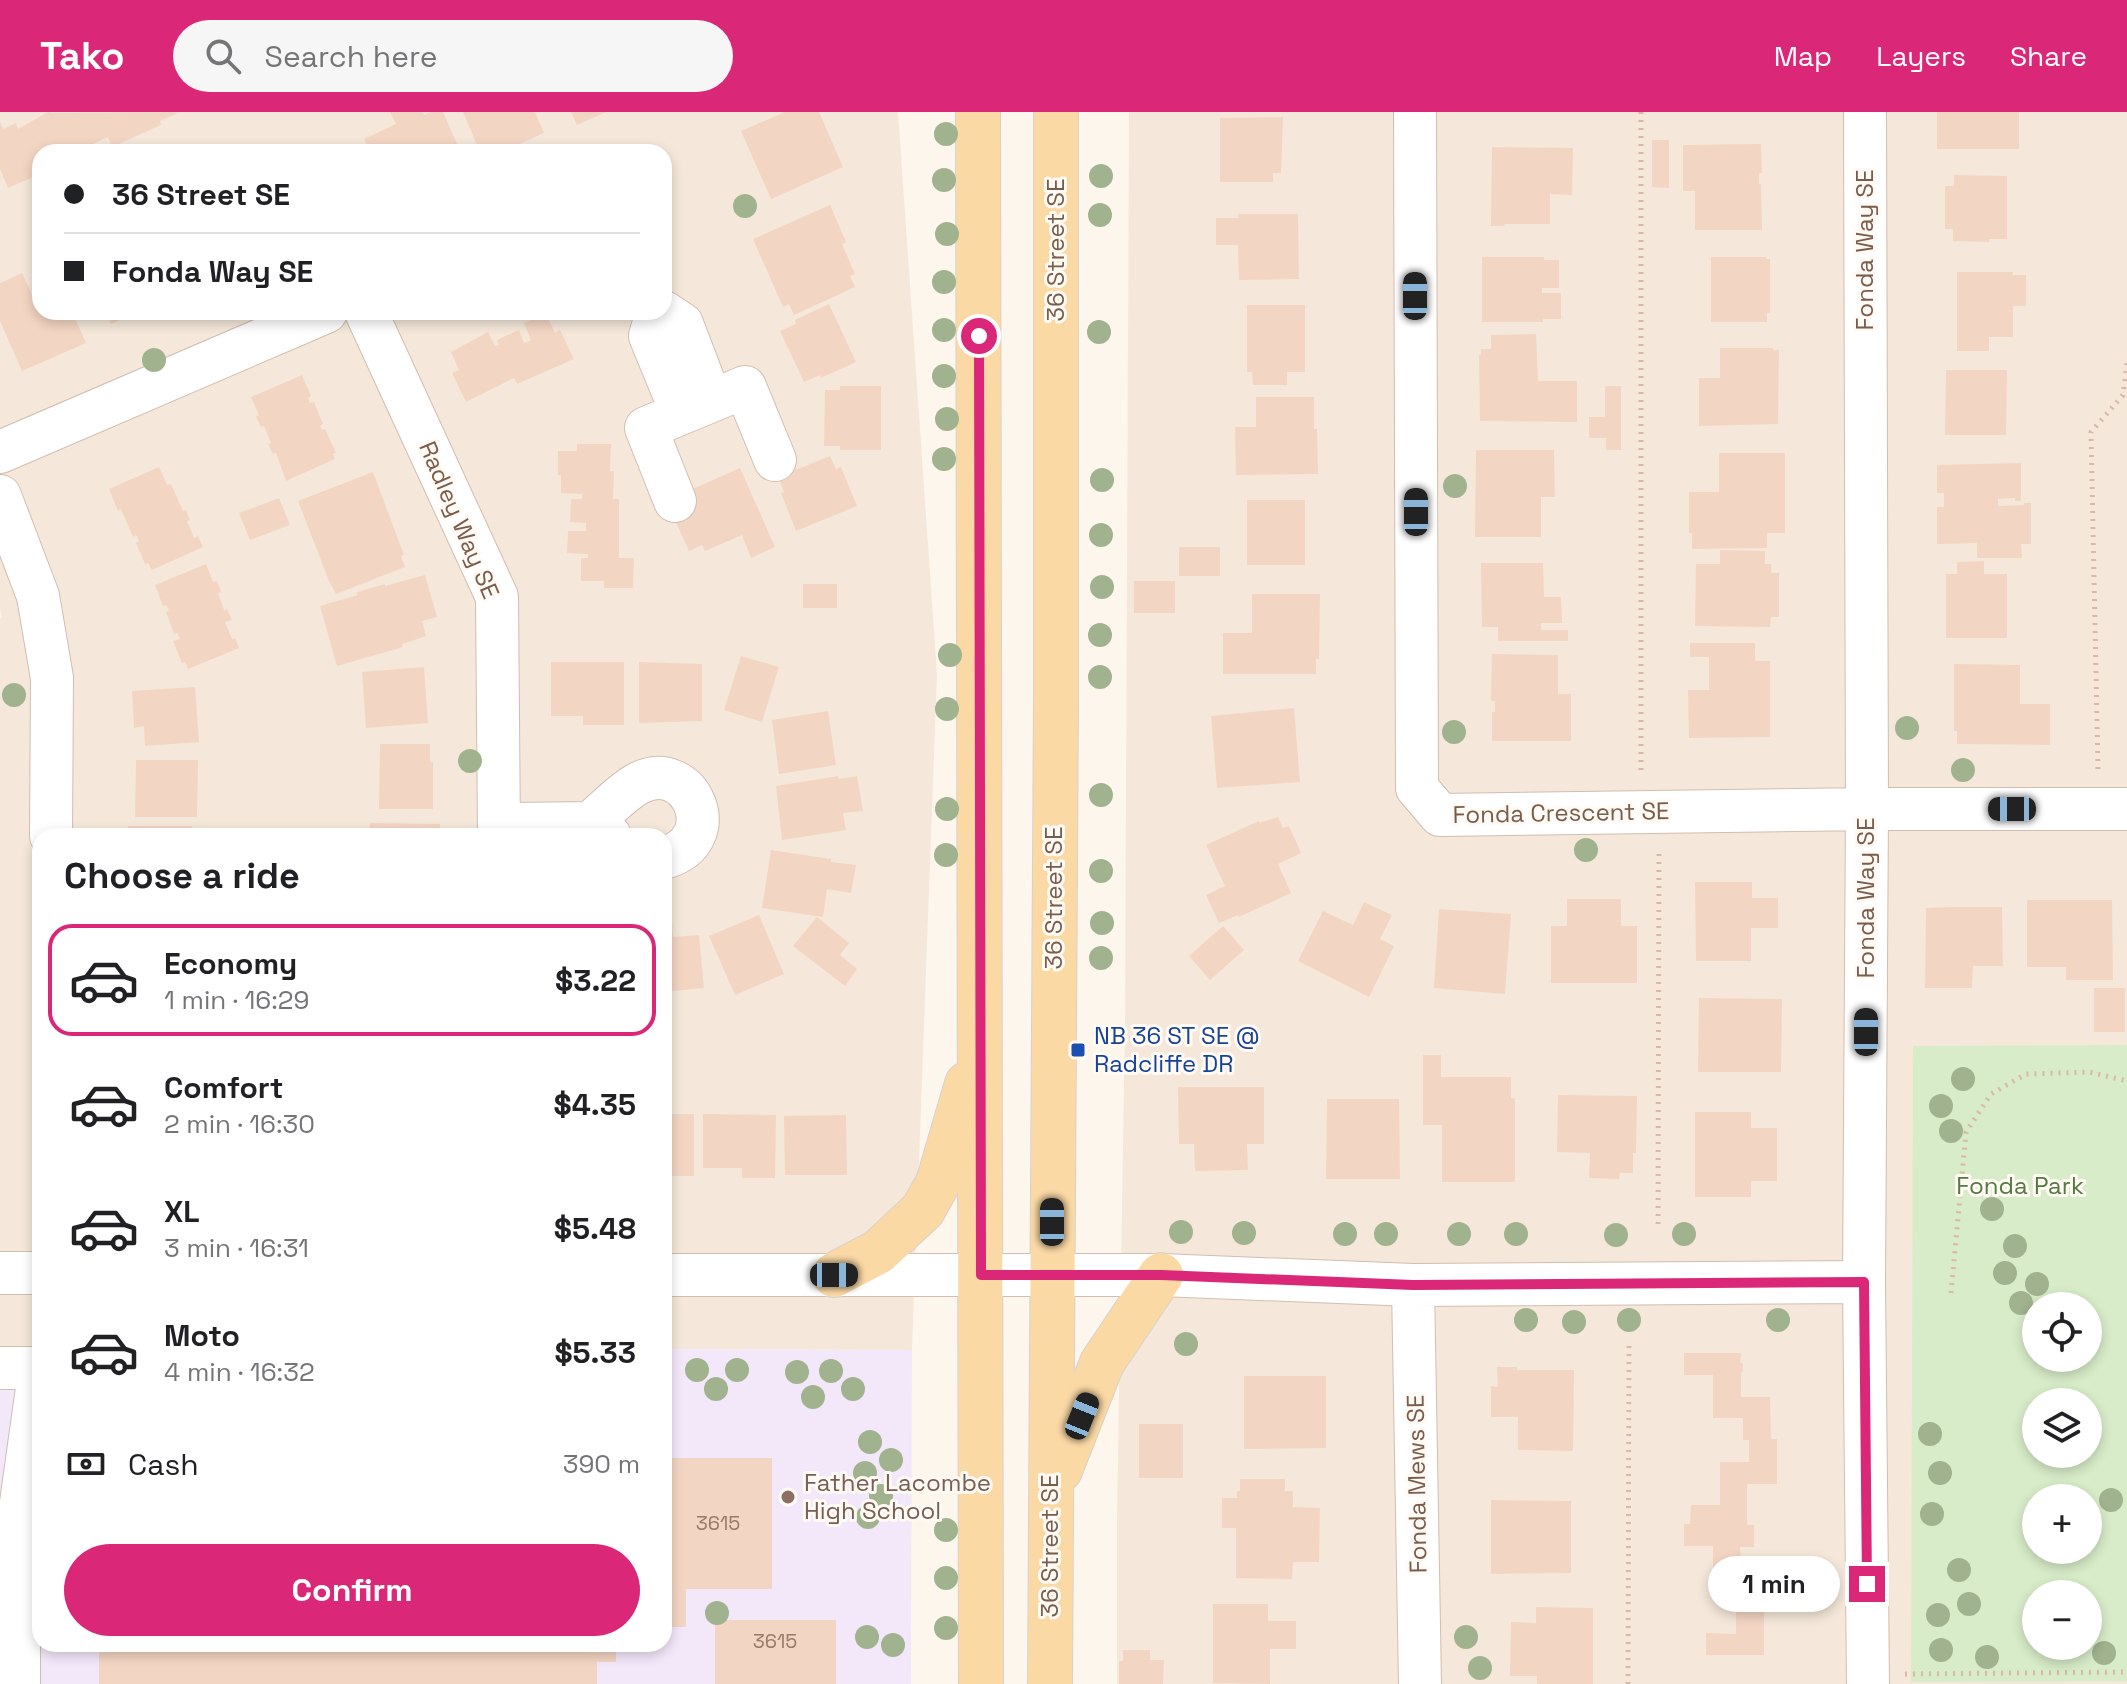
<!DOCTYPE html>
<meta charset="utf-8">
<style>
:root{--surface:#fff;--page:#f6f6f6;--text:#202124;--muted:#757577;--line:#e0e0e0;--accent:#db2777}
body{margin:0;font-family:"Space Grotesk",sans-serif;background:var(--page);color:var(--text);height:100vh;display:flex;flex-direction:column;font-size:30px;white-space:nowrap}
*{box-sizing:border-box;margin:0}
p{font-size:26px;color:var(--muted)}
.icon{flex:none;width:44px;height:44px;fill:none;stroke:currentColor;stroke-width:2;stroke-linecap:round;stroke-linejoin:round}
.map{position:relative;flex:1;overflow:hidden}
.side{position:absolute;left:32px;top:716px;width:640px;height:824px;display:flex;flex-direction:column;background:var(--surface);border-radius:24px;box-shadow:0 4px 12px #0003}
.side>*{flex:none}
.hud{position:absolute;left:32px;top:32px;width:640px;height:176px;border-radius:24px;box-shadow:0 4px 12px #0003;display:grid;align-content:center;height:176px;padding:0 32px;background:var(--surface)}
.fabs{position:absolute;left:2022px;top:1180px;display:grid;gap:16px}
.fabs a{display:grid;place-items:center;width:80px;height:80px;border-radius:50%;background:var(--surface);box-shadow:0 4px 12px #0003;font-size:40px}
.end{position:absolute;width:36px;height:36px;margin:-18px;border:10px solid #db2777;background:#fff;box-shadow:0 0 0 4px #fff}
.from{border-radius:50%}
.bubble{position:absolute;height:56px;border-radius:28px;background:var(--surface);box-shadow:0 4px 12px #0003;font-size:26px;font-weight:700;line-height:56px;text-align:center}
.car{position:absolute;width:24px;height:48px;margin:-24px -12px;border-radius:10px;box-shadow:0 0 6px 2px #0007;background:linear-gradient(#222 24%,#8ab4d8 0 40%,#222 0 76%,#8ab4d8 0 86%,#222 0)}
.hud b{display:flex;align-items:center;gap:28px;height:76px;font-size:30px}
.hud b+b{border-top:2px solid var(--line)}
.hud i{width:20px;height:20px;background:var(--text)}
ul{padding:0;list-style:none}
li{display:flex;align-items:center;gap:24px;height:112px;margin:0 16px 12px;padding:0 16px;border:4px solid transparent;border-radius:24px}
li div{flex:1}
li b{display:block;font-size:30px}
li em{font-style:normal;font-weight:700}
li.selected{border-color:var(--accent)}
li>.icon{width:72px;height:72px;stroke-width:1.5}
h2{padding:0 32px;font-size:36px;line-height:96px}
.pay{display:flex;align-items:center;gap:20px;height:88px;padding:0 32px;font-size:30px}
.pay p{margin-inline-start:auto}
.button{display:flex;gap:16px;margin-top:auto;padding:16px 32px}
.button a{flex:1;height:92px;border-radius:48px;background:var(--accent);color:#fff;font-size:32px;font-weight:700;line-height:92px;text-align:center}
header{display:flex;align-items:center;gap:48px;box-sizing:border-box;height:112px;padding:0 40px;background:var(--accent);color:#fff}
header strong{font-size:38px}
nav{display:flex;gap:44px;margin-inline-start:auto;font-size:28px}
.search{width:560px;height:72px;background:var(--page);display:flex;align-items:center;gap:20px;box-sizing:border-box;padding:0 28px;border-radius:44px;color:var(--muted);font-size:30px}
.map>svg:first-child{display:block}
</style>
<header>
<strong>Tako</strong>
<div class="search"><svg class="icon" aria-label="search" viewBox="0 0 24 24"><circle cx="10" cy="10" r="6"/><path d="M15 15l6 6"/></svg>Search here</div>
<nav><a>Map</a><a>Layers</a><a>Share</a></nav>
</header>
<div class="map">
<svg width="2127" height="1572" viewBox="0 0 2127 1572">
<rect width="100%" height="100%" fill="#fdf6ec"/>
<path fill="#f5e8da" fill-rule="evenodd" d="M0,0H898L937,562L912,1238L664,1237V724H40V1234H0V506H2L0,497ZM40,40H664V200H40Z
M1129,0H2127V1572H1117V1406L1125,910ZM2036,1194H2088V1246H2036ZM2036,1290H2088V1342H2036ZM2036,1386H2088V1438H2036ZM2036,1482H2088V1534H2036Z"/>
<path fill="#f3e8fa" d="M0,1234H40V1532H664V1237L912,1238L911,1572H0Z"/>
<path fill="#d8ecc9" fill-rule="evenodd" d="M2127,933V1569L1911,1570L1913,934ZM2036,1194H2088V1246H2036ZM2036,1290H2088V1342H2036ZM2036,1386H2088V1438H2036ZM2036,1482H2088V1534H2036Z"/>
<path fill="#f3d5c3" d="M48,0L53,1L180,0L160,9L161,13L112,35L108,25L84,36L86,40H40V62L8,76L0,57V10L3,17L16,11L18,17Z
M390,0H422L424,3L431,0H443L458,34L443,40H370L364,27L396,12Z
M463,0H535L544,21L501,40H480Z
M571,0H606L577,13Z
M785,0H819L843,55L771,87L741,19Z
M1937,0H2019V37H1937Z
M1283,5L1281,61H1273V70H1220V6Z
M1652,28H1669V76L1652,75Z
M1761,32L1762,61H1759V72H1761L1762,118H1695V79H1683V33Z
M1492,35L1573,36L1572,83L1550,82V112H1505L1504,114H1491Z
M1954,63L2007,64V127H1989V130L1953,129V117H1945V74H1954Z
M830,93L846,130L842,132L855,162L850,164L855,175L794,203L789,192L783,195L753,127Z
M1238,102H1298L1299,167L1239,168L1238,133H1216V106H1238Z
M1482,145H1544V148H1559V176H1542V181H1561V207H1543V210H1482Z
M1711,145H1766V147H1770V201H1767V210H1711Z
M1957,160H2013V163H2026V194H2013V225H1989V239H1957Z
M22,161L34,187L40,184V200H72L86,231L22,259L0,209V171Z
M829,192L856,250L821,266L820,263L804,270L780,219L796,212L795,208Z
M1247,193H1305V260H1287V273H1253L1252,260H1247Z
M105,200H137L111,212Z
M546,201L555,221L560,218L574,247L517,272L514,266L466,290L452,261L459,258L451,240L488,220L495,234L499,233L497,228L519,218L524,231L531,228L524,211Z
M1536,222L1538,269H1577V310L1480,309L1479,243H1481V237H1491V223Z
M1720,236H1773V238H1779L1778,312L1699,314V266H1720Z
M1946,258H2007L2006,323H1945Z
M302,263L311,284L308,286L310,291L314,290L323,312L320,314L322,318L325,317L336,341L333,342L335,347L286,369L276,341L273,342L268,332L271,331L264,314L261,315L256,305L259,303L251,285Z
M840,274H881V338H840V334H824L825,278H840Z
M1605,274H1621V338H1606V326H1589V305H1605Z
M1256,285H1314V317H1317L1318,362L1236,363L1235,315H1256Z
M577,332H611L610,359H614L613,387H619V446H634L633,476H604V469H581V446H588V442L567,441L568,419H586V411L570,410L571,387H582V382L561,381V363H558V339H577Z
M1476,338H1554L1555,385H1541V425H1475Z
M1719,341H1785V421H1767V436L1692,437V421H1689V380H1719Z
M830,344L836,357L841,355L857,394L796,419L781,381L784,380L778,365Z
M2021,351V389H2015V386L1998,387V394L2024,393V391H2031V432H2021L2022,446H1977V431L1937,432V395H1944V381H1937V353Z
M159,355L167,373L171,372L183,399L186,398L190,408L187,409L194,426L198,424L203,435L152,458L148,451L145,452L136,431L139,429L136,423L133,425L121,397L118,399L109,377Z
M740,356L775,435L751,446L742,423L705,439L702,433L689,439L670,397L679,383Z
M373,360L404,443L401,444L405,455L336,482L329,469L298,389Z
M279,386L290,413L250,428L239,401Z
M1247,388H1305V453H1247Z
M1179,435H1220V464H1179Z
M1720,438L1765,439V452H1771V461H1779V505H1771L1770,515L1695,514L1696,452H1720Z
M1984,449V462H2007V526H1946V462H1957V450Z
M1481,451H1543L1544,485H1561L1562,511H1541V518H1568V529H1498V515H1482Z
M206,452L213,470L217,469L221,480L218,481L224,498L227,497L232,508L225,510L232,527L235,526L239,536L188,557L185,550L182,551L173,529L180,527L177,521L174,522L166,500L169,499L166,493L163,494L155,473Z
M425,463L437,505L422,509L426,524L402,532L403,535L337,554L320,494L358,483L357,480L385,472V474Z
M1134,469H1175V501H1134Z
M803,472H837V496H803Z
M1252,482H1320L1319,547H1316V562H1223V521H1252Z
M1690,531H1755V549H1770V625L1689,626L1688,578H1709V545H1690Z
M1492,542L1558,543V582H1571V629H1492V600H1495V589H1491Z
M741,544L779,555L762,610L724,598Z
M551,550H624V613H583V604H551Z
M639,550L702,552V609L639,611Z
M1954,552L2020,553V592H2050V633L1957,632V619H1954Z
M424,555L428,611L366,616L362,560Z
M195,575L199,630L145,634L144,614L134,616L132,579Z
M1294,596L1300,670L1217,676L1211,604Z
M828,599L836,653L779,662L772,608Z
M380,632H430V650H433V697H379Z
M136,648H198L197,705H135Z
M838,664L839,667L857,664L863,699L843,701L846,718L782,728L776,674Z
M1278,705L1283,716L1289,714L1301,741L1278,752L1291,781L1239,805L1238,803L1219,811L1206,783L1225,774L1206,733L1259,709V711Z
M370,711L440,712V724H369Z
M128,714H192V724H128Z
M771,738L831,747V750L856,753L851,781L827,777L823,805L762,796Z
M1695,770H1752V786H1778V816H1751V849H1696Z
M1567,787H1621V814H1637V871H1551V814H1567Z
M2027,788H2112L2113,868H2066V855H2027Z
M1364,790L1392,803L1380,827L1394,834L1369,885L1298,849L1323,799L1353,813Z
M1952,795H2002L2003,854H1973L1972,876H1925L1926,796Z
M1439,797L1511,802L1505,882L1434,876Z
M759,803L784,862L735,883L709,824Z
M817,805L849,831L840,843L857,857L845,874L793,834Z
M664,810H672L673,825L699,823L704,876L664,880Z
M1223,814L1244,838L1210,868L1189,844Z
M2094,876H2125V920H2094Z
M1699,886L1782,887L1781,960H1698Z
M1423,943H1441V965H1511V986H1515V1070H1442V1013H1423Z
M1178,975H1264V1032H1247L1248,1058L1195,1059L1194,1032H1179Z
M1558,983L1637,984L1636,1041H1633V1061H1620L1619,1067L1589,1066L1590,1041L1557,1040Z
M1327,987H1399L1400,1067H1326Z
M1695,1000H1751V1016H1777V1069H1751V1085H1695Z
M664,1002H694V1064H664Z
M703,1002L776,1003L775,1066H742V1056H703Z
M846,1003L847,1063H785L784,1004Z
M1684,1241H1741L1740,1250L1743,1252V1259L1741,1261V1285H1770L1771,1327H1777V1372H1747V1413H1754V1435H1740L1741,1456H1770V1500H1764V1543H1706V1521L1736,1522V1498H1743V1477H1713V1434H1684V1412H1690L1691,1393H1720V1350H1749V1328H1743V1306H1713V1263H1684Z
M1497,1255H1517V1258H1574L1573,1339L1518,1338V1305H1491V1274L1498,1275Z
M1244,1264H1326V1336L1244,1337Z
M1139,1312H1183V1366H1139Z
M664,1346H772V1477H686V1515H664Z
M1240,1367H1285V1379H1293V1395L1320,1396L1319,1450H1293L1292,1467L1236,1466V1416H1222V1386H1237V1379H1240Z
M1491,1388L1571,1389V1461L1491,1462Z
M1213,1492H1268V1509H1296V1537H1270V1572L1213,1571Z
M1536,1495L1593,1496V1572H1537V1564H1510L1511,1510L1536,1511Z
M715,1508H836V1572H715Z
M99,1532H616V1550H597V1572H99Z
M1123,1538H1150V1548H1164L1163,1572H1119V1549H1123Z"/>
<g fill="none" stroke-linecap="round" stroke-linejoin="round">
<defs>
<path id="minor" d="M1415,0L1417,676L1440,703L1867,697H2127
M1865,0L1867,697L1864,1170L1868,1572
M366,200L497,485L499,724
M657,200L650,224L673,280L696,283
M664,200L682,212L703,267L696,283L700,293
M0,340L326,200
M0,384L38,484L52,566L51,724
M675,389L646,316L745,275L775,348
M590,711C605,699 623,679 639,671C690,645 728,728 664,746
M499,712L590,711L610,724
M0,1161H40
M664,1163H1161L1413,1173L1864,1170
M1413,1173L1420,1572
M0,1256H40
M19,1572V1405L40,1255"/>
<path id="major" d="M978,0L981,1572
M834,1163L878,1140L923,1098L938,1071L967,972
M1060,1358L1102,1251L1161,1163
M1050,1572L1056,587V0"/>
</defs>
<use href="#minor" stroke="#d1beb0" stroke-width="44"/>
<use href="#major" stroke="#dad1cd" stroke-width="46"/>
<path stroke="#d9b8a5" stroke-width="5" stroke-dasharray="2 6" stroke-linecap="butt" d="M1641,0V663
M2098,657L2091,320L2123,283L2127,251
M1658,1112L1659,738
M1951,1181L1966,1020L1991,982L2026,962L2089,960L2127,969
M1905,1562L2127,1560
M1628,1572L1629,1228"/>
<use href="#minor" stroke="#fff" stroke-width="42"/>
<use href="#major" stroke="#fbd9a5" stroke-width="44"/>
</g>
<g fill="#a0b28e">
<circle cx="946" cy="22" r="12"/>
<circle cx="1101" cy="64" r="12"/>
<circle cx="944" cy="68" r="12"/>
<circle cx="745" cy="94" r="12"/>
<circle cx="1100" cy="103" r="12"/>
<circle cx="947" cy="122" r="12"/>
<circle cx="944" cy="170" r="12"/>
<circle cx="944" cy="218" r="12"/>
<circle cx="1099" cy="220" r="12"/>
<circle cx="154" cy="248" r="12"/>
<circle cx="944" cy="264" r="12"/>
<circle cx="947" cy="307" r="12"/>
<circle cx="944" cy="347" r="12"/>
<circle cx="1102" cy="368" r="12"/>
<circle cx="1455" cy="374" r="12"/>
<circle cx="1101" cy="423" r="12"/>
<circle cx="1102" cy="475" r="12"/>
<circle cx="1100" cy="523" r="12"/>
<circle cx="950" cy="543" r="12"/>
<circle cx="1100" cy="565" r="12"/>
<circle cx="14" cy="583" r="12"/>
<circle cx="947" cy="597" r="12"/>
<circle cx="1907" cy="616" r="12"/>
<circle cx="1454" cy="620" r="12"/>
<circle cx="470" cy="649" r="12"/>
<circle cx="1963" cy="658" r="12"/>
<circle cx="1101" cy="683" r="12"/>
<circle cx="947" cy="697" r="12"/>
<circle cx="1586" cy="738" r="12"/>
<circle cx="946" cy="743" r="12"/>
<circle cx="1101" cy="759" r="12"/>
<circle cx="1102" cy="811" r="12"/>
<circle cx="1101" cy="846" r="12"/>
<circle cx="1963" cy="967" r="12"/>
<circle cx="1941" cy="994" r="12"/>
<circle cx="1951" cy="1019" r="12"/>
<circle cx="1992" cy="1097" r="12"/>
<circle cx="1181" cy="1120" r="12"/>
<circle cx="1244" cy="1121" r="12"/>
<circle cx="1345" cy="1122" r="12"/>
<circle cx="1386" cy="1122" r="12"/>
<circle cx="1459" cy="1122" r="12"/>
<circle cx="1516" cy="1122" r="12"/>
<circle cx="1684" cy="1122" r="12"/>
<circle cx="1616" cy="1123" r="12"/>
<circle cx="2015" cy="1134" r="12"/>
<circle cx="2005" cy="1161" r="12"/>
<circle cx="2037" cy="1172" r="12"/>
<circle cx="2021" cy="1191" r="12"/>
<circle cx="1526" cy="1208" r="12"/>
<circle cx="1629" cy="1208" r="12"/>
<circle cx="1778" cy="1208" r="12"/>
<circle cx="1574" cy="1210" r="12"/>
<circle cx="1186" cy="1232" r="12"/>
<circle cx="697" cy="1258" r="12"/>
<circle cx="737" cy="1258" r="12"/>
<circle cx="831" cy="1259" r="12"/>
<circle cx="797" cy="1260" r="12"/>
<circle cx="716" cy="1277" r="12"/>
<circle cx="853" cy="1277" r="12"/>
<circle cx="813" cy="1285" r="12"/>
<circle cx="1930" cy="1322" r="12"/>
<circle cx="870" cy="1330" r="12"/>
<circle cx="891" cy="1348" r="12"/>
<circle cx="865" cy="1361" r="12"/>
<circle cx="1940" cy="1361" r="12"/>
<circle cx="881" cy="1384" r="12"/>
<circle cx="2111" cy="1388" r="12"/>
<circle cx="1932" cy="1402" r="12"/>
<circle cx="868" cy="1405" r="12"/>
<circle cx="946" cy="1418" r="12"/>
<circle cx="1959" cy="1458" r="12"/>
<circle cx="946" cy="1466" r="12"/>
<circle cx="1969" cy="1492" r="12"/>
<circle cx="717" cy="1501" r="12"/>
<circle cx="1938" cy="1503" r="12"/>
<circle cx="946" cy="1516" r="12"/>
<circle cx="867" cy="1525" r="12"/>
<circle cx="1466" cy="1525" r="12"/>
<circle cx="893" cy="1533" r="12"/>
<circle cx="1941" cy="1538" r="12"/>
<circle cx="2104" cy="1541" r="12"/>
<circle cx="1987" cy="1545" r="12"/>
<circle cx="1480" cy="1556" r="12"/>
</g>
<g fill="none" stroke-linecap="round" stroke-linejoin="round">
<path stroke="#db2777" stroke-width="10" d="M979,224L981,1163H1161L1413,1173L1864,1170L1867,1472"/>
</g>
<rect fill="#1a4fb4" stroke="#fffaf3" stroke-width="3" x="1070" y="930" width="16" height="16" rx="4"/>
<circle fill="#8d6e63" stroke="#fffaf3" stroke-width="3" cx="788" cy="1385" r="8"/>
<g text-anchor="middle" stroke-width="6" stroke-linejoin="round" paint-order="stroke">
<g font-size="20" fill="#987a6a">
<text x="718" y="1418">3615</text>
<text x="775" y="1536">3615</text>
</g>
<g font-size="24" fill="#7a5c4d" stroke="#fffaf3">
<text transform="translate(1056 138) rotate(-90)" y="8">36 Street SE</text>
<text transform="translate(1865 138) rotate(-90)" y="8">Fonda Way SE</text>
<text transform="translate(459 408) rotate(67)" y="8">Radley Way SE</text>
<text transform="translate(1561 701) rotate(-1)" y="8">Fonda Crescent SE</text>
<text transform="translate(1054 786) rotate(-90)" y="8">36 Street SE</text>
<text transform="translate(1866 786) rotate(-90)" y="8">Fonda Way SE</text>
<text transform="translate(1417 1372) rotate(-91)" y="8">Fonda Mews SE</text>
<text transform="translate(1050 1434) rotate(-90)" y="8">36 Street SE</text>
</g>
<g font-size="24" fill="#164399" stroke="#fffaf3" text-anchor="start">
<text x="1094" y="932">NB 36 ST SE @<tspan x="1094" dy="28">Radcliffe DR</tspan></text>
</g>
<g font-size="24" fill="#537a41" stroke="#fffaf3">
<text x="2020" y="1082">Fonda Park</text>
</g>
<g font-size="24" fill="#785e54" stroke="#fffaf3" text-anchor="start">
<text x="804" y="1379">Father Lacombe<tspan x="804" dy="28">High School</tspan></text>
</g>
</g>
</svg>
<div class="fabs">
<a><svg class="icon" aria-label="locate" viewBox="0 0 24 24"><circle cx="12" cy="12" r="6"/><path d="M12 2v4M12 18v4M2 12h4M18 12h4"/></svg></a>
<a><svg class="icon" aria-label="layers" viewBox="0 0 24 24"><path d="M12 4l9 5-9 5-9-5zM3 14l9 5 9-5"/></svg></a>
<a>+</a>
<a>−</a>
</div>
<i class="end from" style="left:979px;top:224px"></i>
<i class="end" style="left:1867px;top:1472px"></i>
<div class="bubble" style="left:1708px;top:1444px;width:132px">1 min</div>
<i class="car" style="left:1415px;top:184px;rotate:0deg"></i>
<i class="car" style="left:1416px;top:400px;rotate:0deg"></i>
<i class="car" style="left:2012px;top:697px;rotate:270deg"></i>
<i class="car" style="left:1866px;top:920px;rotate:0deg"></i>
<i class="car" style="left:1052px;top:1110px;rotate:0deg"></i>
<i class="car" style="left:834px;top:1163px;rotate:90deg"></i>
<i class="car" style="left:1082px;top:1304px;rotate:22deg"></i>
<div class="hud">
<b><i class="from"></i>36 Street SE</b>
<b><i></i>Fonda Way SE</b>
</div>
<section class="side">
<h2>Choose a ride</h2>
<ul>
<li class="selected"><svg class="icon" aria-label="car" viewBox="0 0 24 24"><path d="M5 17H2v-5l4-1 3-4h7l3 4 3 1v5h-3M9 17h6M6 11h13"/><circle cx="7" cy="17" r="2"/><circle cx="17" cy="17" r="2"/></svg><div><b>Economy</b><p>1 min · 16:29</p></div><em>$3.22</em></li>
<li><svg class="icon" aria-label="car" viewBox="0 0 24 24"><path d="M5 17H2v-5l4-1 3-4h7l3 4 3 1v5h-3M9 17h6M6 11h13"/><circle cx="7" cy="17" r="2"/><circle cx="17" cy="17" r="2"/></svg><div><b>Comfort</b><p>2 min · 16:30</p></div><em>$4.35</em></li>
<li><svg class="icon" aria-label="car" viewBox="0 0 24 24"><path d="M5 17H2v-5l4-1 3-4h7l3 4 3 1v5h-3M9 17h6M6 11h13"/><circle cx="7" cy="17" r="2"/><circle cx="17" cy="17" r="2"/></svg><div><b>XL</b><p>3 min · 16:31</p></div><em>$5.48</em></li>
<li><svg class="icon" aria-label="car" viewBox="0 0 24 24"><path d="M5 17H2v-5l4-1 3-4h7l3 4 3 1v5h-3M9 17h6M6 11h13"/><circle cx="7" cy="17" r="2"/><circle cx="17" cy="17" r="2"/></svg><div><b>Moto</b><p>4 min · 16:32</p></div><em>$5.33</em></li>
</ul>
<div class="pay"><svg class="icon" aria-label="cash" viewBox="0 0 24 24"><path d="M3 7h18v10H3z"/><circle cx="12" cy="12" r="2"/></svg>Cash<p>390 m</p></div>
<div class="button"><a>Confirm</a></div>
</section>
</div>
